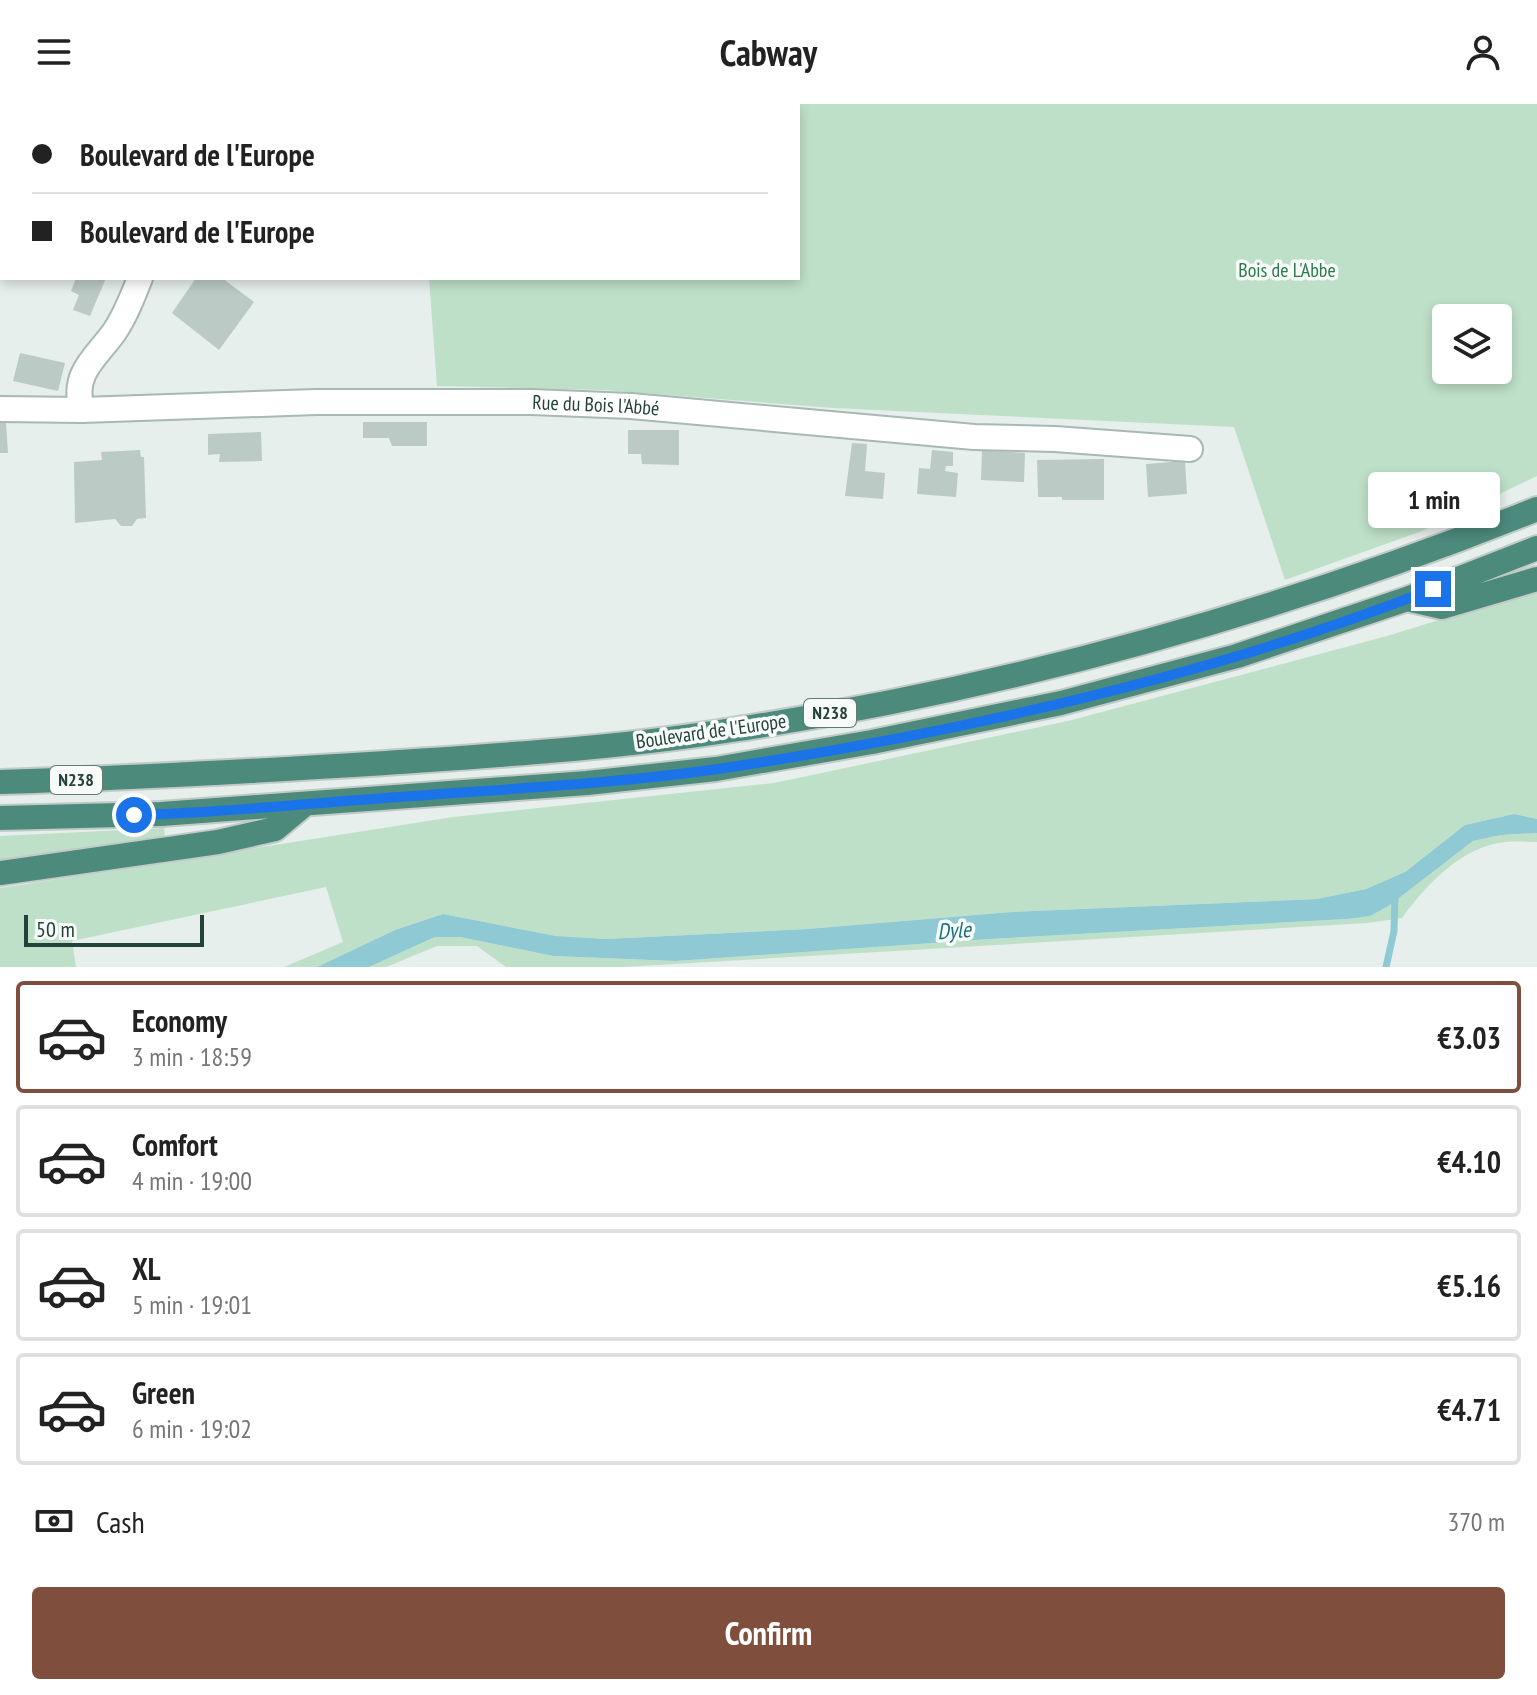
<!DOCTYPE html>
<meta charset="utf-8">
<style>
:root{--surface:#fff;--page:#f6f6f6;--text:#222;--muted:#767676;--line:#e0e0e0;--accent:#804e3d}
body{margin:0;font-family:"PT Sans Narrow",sans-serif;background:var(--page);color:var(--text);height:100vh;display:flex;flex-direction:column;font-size:30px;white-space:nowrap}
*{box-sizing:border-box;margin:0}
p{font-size:26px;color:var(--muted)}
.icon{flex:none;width:44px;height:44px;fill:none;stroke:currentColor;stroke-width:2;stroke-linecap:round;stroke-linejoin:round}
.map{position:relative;height:863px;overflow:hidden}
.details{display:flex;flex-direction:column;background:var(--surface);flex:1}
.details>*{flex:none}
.hud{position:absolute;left:0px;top:0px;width:800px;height:176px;box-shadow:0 4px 12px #0003;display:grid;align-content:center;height:176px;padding:0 32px;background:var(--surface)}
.controls{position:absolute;left:1432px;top:200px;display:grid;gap:16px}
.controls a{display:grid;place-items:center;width:80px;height:80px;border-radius:8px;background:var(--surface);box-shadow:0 4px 12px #0003;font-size:40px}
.scale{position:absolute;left:24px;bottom:20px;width:180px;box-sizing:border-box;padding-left:8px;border:4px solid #24423a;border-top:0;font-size:22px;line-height:28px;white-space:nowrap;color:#24423a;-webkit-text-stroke:6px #f7fbf9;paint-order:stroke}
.end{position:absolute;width:36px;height:36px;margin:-18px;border:10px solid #1a73e8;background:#fff;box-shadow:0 0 0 4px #fff}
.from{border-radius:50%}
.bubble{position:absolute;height:56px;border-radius:8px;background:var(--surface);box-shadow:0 4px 12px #0003;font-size:26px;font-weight:700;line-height:56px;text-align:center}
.hud b{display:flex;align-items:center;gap:28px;height:76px;font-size:30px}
.hud b+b{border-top:2px solid var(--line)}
.hud i{width:20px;height:20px;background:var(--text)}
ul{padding:14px 0 0;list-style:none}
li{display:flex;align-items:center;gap:24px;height:112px;margin:0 16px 12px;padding:0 16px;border:4px solid var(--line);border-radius:8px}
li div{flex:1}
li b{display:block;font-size:30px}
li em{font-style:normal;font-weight:700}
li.active{border-color:var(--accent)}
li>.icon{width:72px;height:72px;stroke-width:1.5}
.pay{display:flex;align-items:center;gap:20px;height:88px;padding:0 32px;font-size:30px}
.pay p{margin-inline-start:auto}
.cta{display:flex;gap:16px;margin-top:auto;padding:16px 32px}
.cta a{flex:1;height:92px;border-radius:8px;background:var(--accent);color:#fff;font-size:32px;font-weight:700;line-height:92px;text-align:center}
header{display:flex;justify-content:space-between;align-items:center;height:104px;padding:0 32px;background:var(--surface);font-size:36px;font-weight:700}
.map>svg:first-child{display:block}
</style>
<header><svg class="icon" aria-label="menu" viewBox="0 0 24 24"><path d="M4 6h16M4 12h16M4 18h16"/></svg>Cabway<svg class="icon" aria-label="person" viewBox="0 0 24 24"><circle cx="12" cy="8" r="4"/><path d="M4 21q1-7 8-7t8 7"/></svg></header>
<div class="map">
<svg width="1537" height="863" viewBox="0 0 1537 863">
<rect width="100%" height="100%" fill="#e6efeb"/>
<path fill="#bfe0c8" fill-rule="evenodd" d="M240,0H1537V372L1422,427L1285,476L1234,323L833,304L603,286L437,282L429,174H798V2H239ZM1498,214V266H1446V214Z
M1537,486V715L1514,710L1465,721L1405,768L1366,785L1317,795L1012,808L807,825L606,835L556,832L443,810L395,826L317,863H284L343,838L326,783L72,837L76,863H0V784L453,713L774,679L1068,617L1387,532Z
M164,724L165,734L0,761V732Z
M1537,729V738C1527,738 1516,737 1505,738C1461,743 1427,780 1402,814L1367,819L624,863H506L477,842H437L386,863H369L435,833H460L553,852L676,857L990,835L1347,815L1390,801L1473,737L1501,731Z"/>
<path fill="#8ec9d4" d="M1514,710L1537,715V729L1501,731L1473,737L1390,801L1370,812L1347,815L990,835L676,857L553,852L460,833H435L369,863H317L395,826L443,810L556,832L606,835L807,825L1012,808L1317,795L1366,785L1405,768L1465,721Z"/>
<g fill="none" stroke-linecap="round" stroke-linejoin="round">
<path stroke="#8ec9d4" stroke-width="7" d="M1386,863L1394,827L1395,790"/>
</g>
<path fill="#bbcac4" d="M76,174H106L90,212L73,206L79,191L71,187Z
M196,174H222L254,198L219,246L172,209Z
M20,249L65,259L58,287L13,277Z
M363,318H427V342H392L389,334H363Z
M0,319H6L8,349H0Z
M628,326H679V361L642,360L641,350H628Z
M261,328L262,357L219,358L220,350L208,351V330Z
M852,339L867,340L865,367L885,369L883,395L845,392Z
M140,346L141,353H144L146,414L137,415L132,422H121L115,415L75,419L74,358L102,356L101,348Z
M932,346L953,348V362H946L945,367L958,369L956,393L917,390L919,364L930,365Z
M982,346L1025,349L1024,378L981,376Z
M1104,355V396H1062V393H1038L1037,356Z
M1185,357L1187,390L1148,393L1146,360Z"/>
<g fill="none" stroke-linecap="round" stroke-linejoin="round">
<defs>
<g id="minor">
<path id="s1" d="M0,305L82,306L316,298H532L631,302L974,333L1055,335L1190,345"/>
<path d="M82,306C71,269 96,254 115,227C126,210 133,192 140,174"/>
</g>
<path id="trunk" d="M1407,495L1442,503L1537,475
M0,678C129,674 257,667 386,659C501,651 618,644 732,626C1008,584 1278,509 1537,405
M0,714L161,710L587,679L716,665L872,638L1061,599L1237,552L1407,495L1537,444
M0,769L218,738L275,725L305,700"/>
</defs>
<use href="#minor" stroke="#a8b8b2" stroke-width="28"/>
<use href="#trunk" stroke="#c2cac8" stroke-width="28"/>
<path stroke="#86b3a5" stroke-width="4" stroke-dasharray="4 6" stroke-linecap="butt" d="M200,2L201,0"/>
<use href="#minor" stroke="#fff" stroke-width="24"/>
<use href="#trunk" stroke="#4c8a7c" stroke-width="24"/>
</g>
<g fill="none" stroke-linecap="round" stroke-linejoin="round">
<path stroke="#1a73e8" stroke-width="10" d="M134,711C222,709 311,699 399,693C505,685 612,680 718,665C957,629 1208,573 1433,485"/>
</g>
<g text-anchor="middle" stroke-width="7" stroke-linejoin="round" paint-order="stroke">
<g fill="#f7fbf9" stroke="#637a73" stroke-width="2">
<rect x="804" y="595" width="52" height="28" rx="6"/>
<rect x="50" y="662" width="52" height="28" rx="6"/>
</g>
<g font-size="18" font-weight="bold" fill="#24423a">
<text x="830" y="615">N238</text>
<text x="76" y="682">N238</text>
</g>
<g font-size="20" fill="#2d7a4b" stroke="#f7fbf9">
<text x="1287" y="173">Bois de L'Abbe</text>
</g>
<g font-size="20" fill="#24423a" stroke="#f7fbf9">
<text dy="7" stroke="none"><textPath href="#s1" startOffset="596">Rue du Bois l'Abbé</textPath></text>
<text transform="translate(711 627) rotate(-8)" y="7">Boulevard de l'Europe</text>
</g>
<g font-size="22" font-style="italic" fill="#1c6f80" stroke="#f7fbf9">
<text transform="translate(954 826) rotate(-4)" y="8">Dyle</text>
</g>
</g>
</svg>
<div class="controls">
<a><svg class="icon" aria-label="layers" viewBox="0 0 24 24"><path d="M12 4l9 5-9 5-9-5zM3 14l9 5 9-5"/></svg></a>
</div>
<div class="scale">50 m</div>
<i class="end from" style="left:134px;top:711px"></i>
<i class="end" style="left:1433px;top:485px"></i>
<div class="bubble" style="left:1368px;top:368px;width:132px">1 min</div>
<div class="hud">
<b><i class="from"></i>Boulevard de l'Europe</b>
<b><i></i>Boulevard de l'Europe</b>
</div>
</div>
<section class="details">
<ul>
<li class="active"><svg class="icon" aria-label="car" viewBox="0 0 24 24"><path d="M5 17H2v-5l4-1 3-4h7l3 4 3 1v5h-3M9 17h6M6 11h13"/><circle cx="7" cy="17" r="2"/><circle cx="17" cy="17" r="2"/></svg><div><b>Economy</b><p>3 min · 18:59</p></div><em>€3.03</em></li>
<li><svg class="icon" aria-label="car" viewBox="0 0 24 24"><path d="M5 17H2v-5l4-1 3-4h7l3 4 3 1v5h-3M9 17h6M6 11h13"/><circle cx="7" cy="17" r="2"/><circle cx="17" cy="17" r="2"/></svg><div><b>Comfort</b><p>4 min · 19:00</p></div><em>€4.10</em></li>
<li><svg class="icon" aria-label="car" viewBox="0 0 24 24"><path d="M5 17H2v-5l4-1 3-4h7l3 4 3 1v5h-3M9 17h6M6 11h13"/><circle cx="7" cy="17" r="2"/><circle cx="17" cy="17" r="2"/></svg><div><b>XL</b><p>5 min · 19:01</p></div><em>€5.16</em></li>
<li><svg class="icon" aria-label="car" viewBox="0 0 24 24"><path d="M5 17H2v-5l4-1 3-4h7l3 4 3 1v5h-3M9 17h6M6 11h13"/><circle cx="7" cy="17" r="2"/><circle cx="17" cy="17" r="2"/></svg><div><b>Green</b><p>6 min · 19:02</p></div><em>€4.71</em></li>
</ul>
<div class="pay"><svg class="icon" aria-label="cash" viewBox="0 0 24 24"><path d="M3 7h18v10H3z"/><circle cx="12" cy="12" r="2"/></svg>Cash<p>370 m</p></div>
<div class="cta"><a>Confirm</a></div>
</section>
